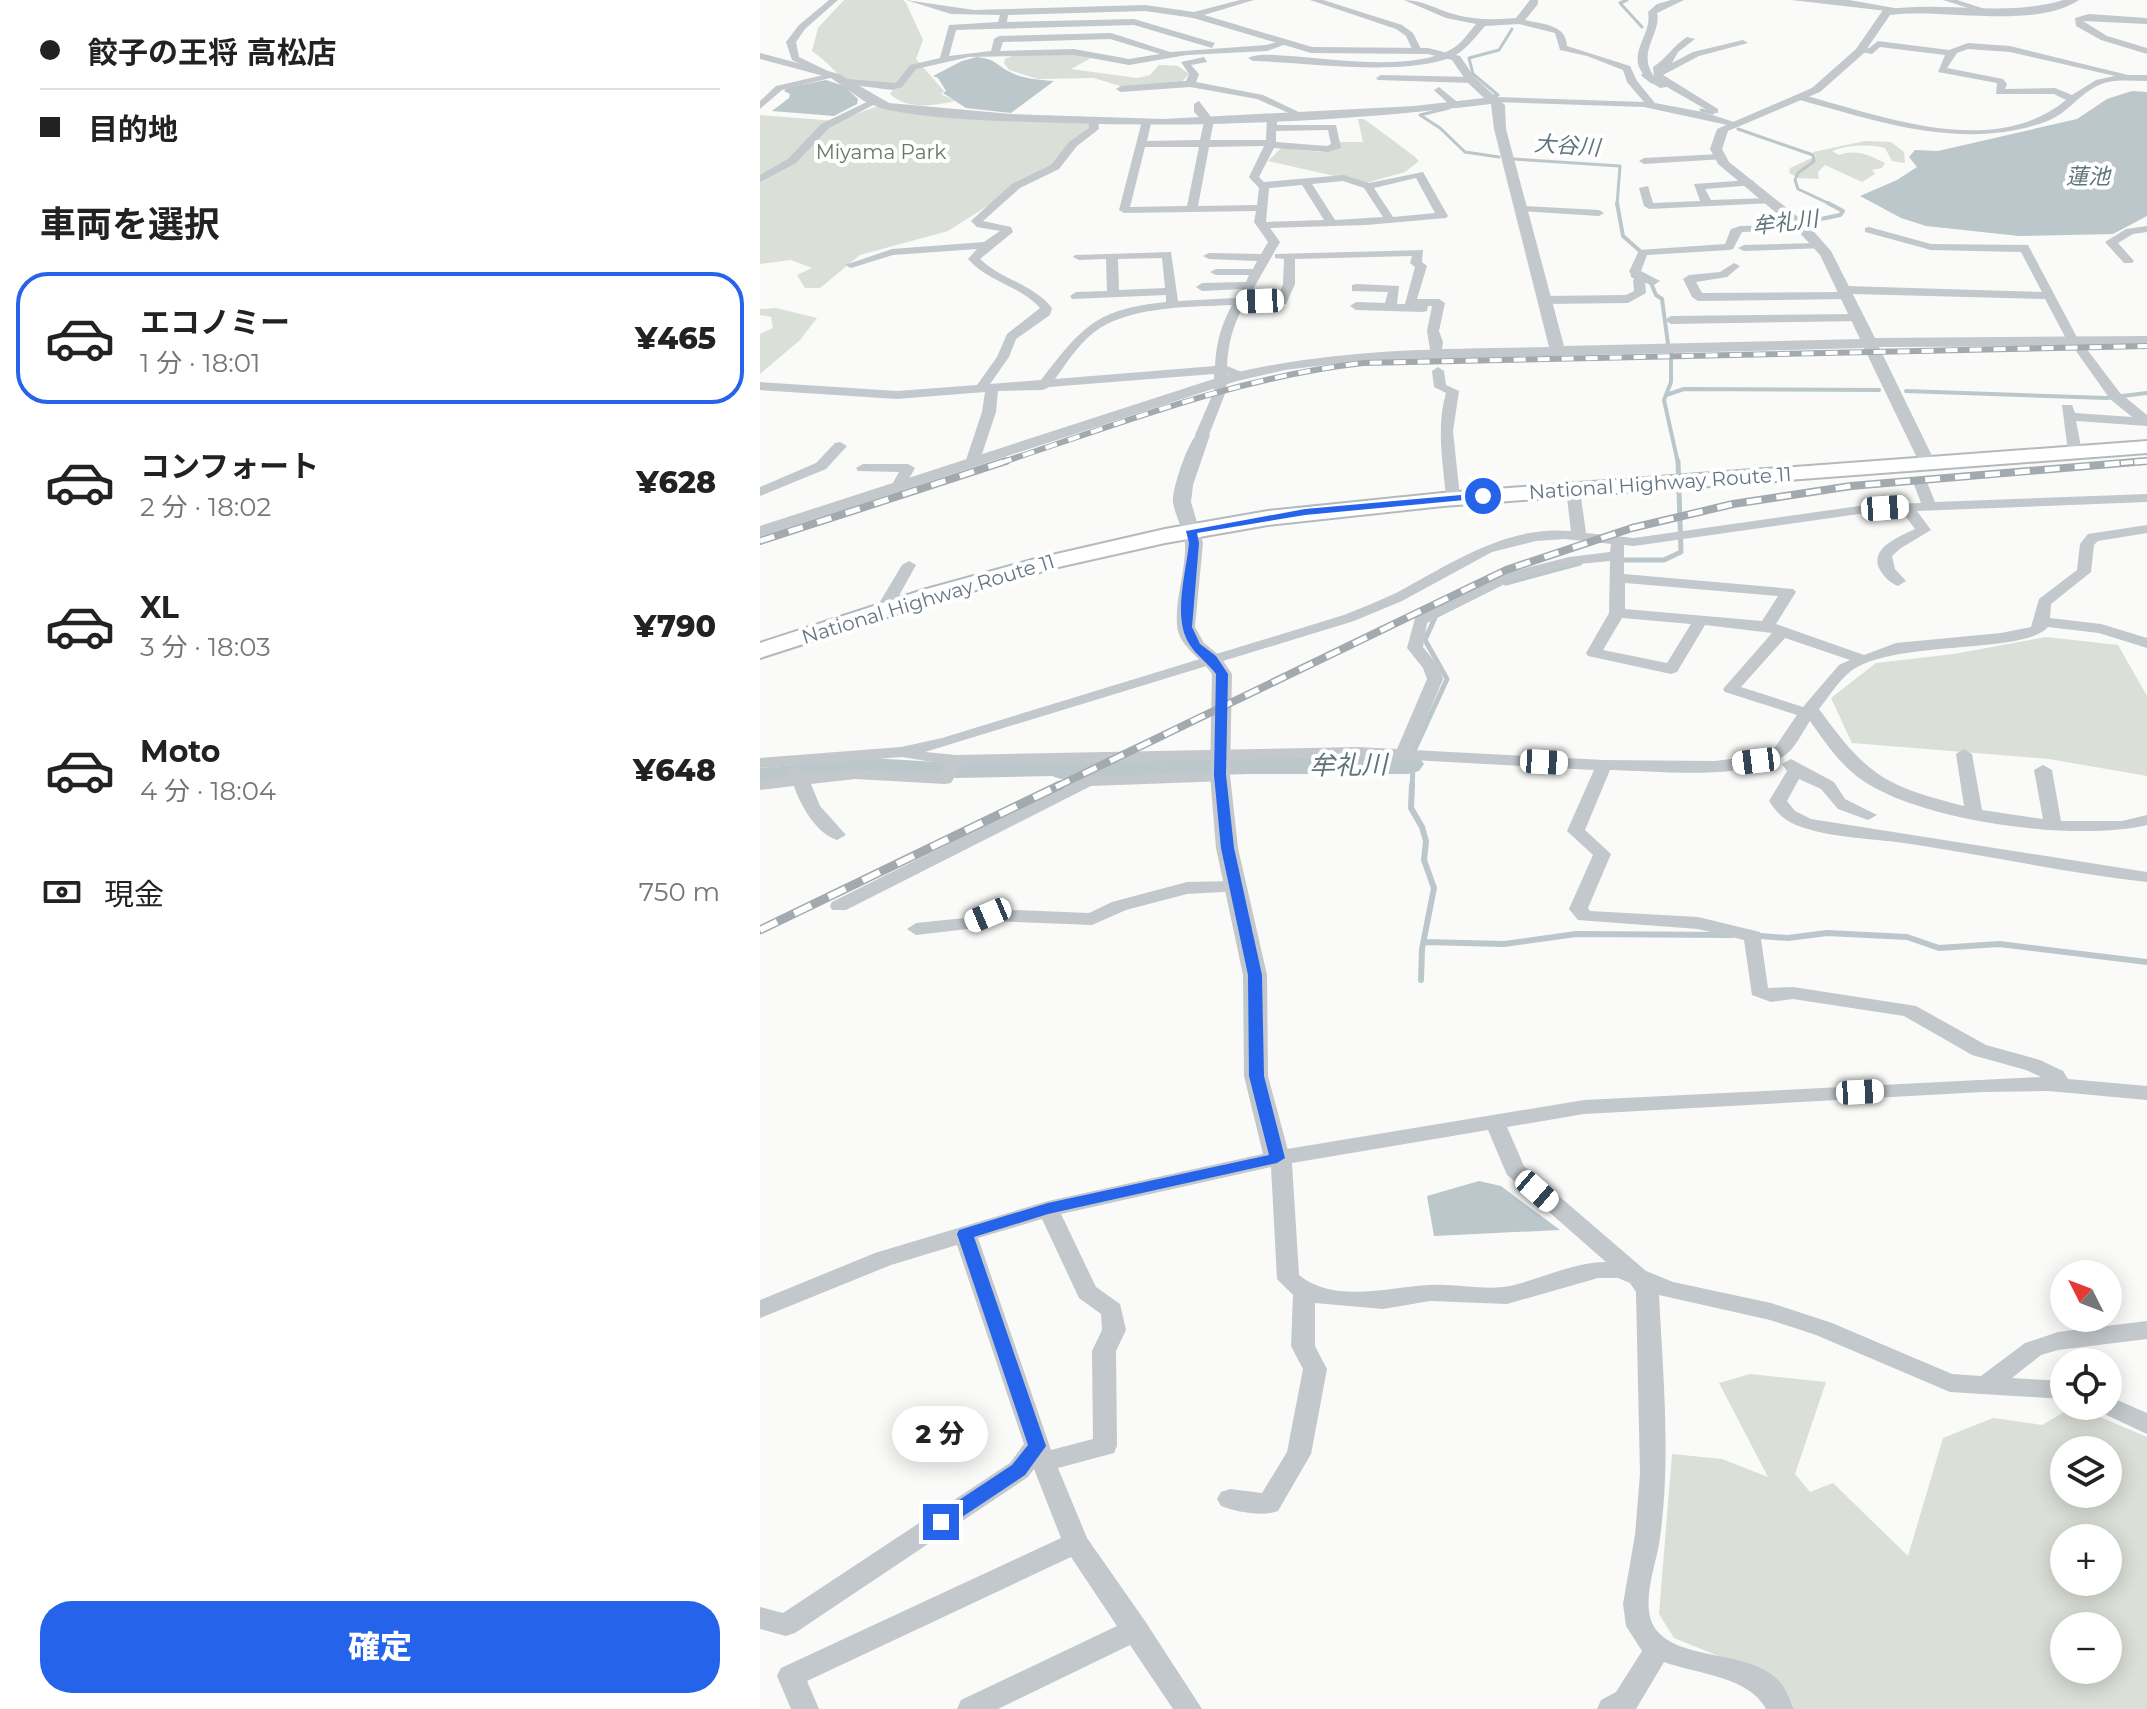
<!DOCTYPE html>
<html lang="ja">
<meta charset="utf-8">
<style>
:root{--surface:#fff;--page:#f2f2f2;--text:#222;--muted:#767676;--line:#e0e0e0;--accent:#2563eb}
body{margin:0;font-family:Montserrat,"Noto Sans JP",sans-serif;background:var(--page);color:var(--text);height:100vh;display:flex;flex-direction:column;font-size:30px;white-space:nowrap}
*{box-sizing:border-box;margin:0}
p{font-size:26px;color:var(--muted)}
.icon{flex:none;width:44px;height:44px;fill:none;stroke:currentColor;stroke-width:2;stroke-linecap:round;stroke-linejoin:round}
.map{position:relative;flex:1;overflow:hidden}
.sheet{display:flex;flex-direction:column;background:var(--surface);width:760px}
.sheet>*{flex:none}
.banner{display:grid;align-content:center;height:176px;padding:0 40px;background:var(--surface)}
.needle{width:52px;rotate:312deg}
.fabs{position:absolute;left:1290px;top:1260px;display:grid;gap:16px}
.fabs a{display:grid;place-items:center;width:72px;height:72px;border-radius:50%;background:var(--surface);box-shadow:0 4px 20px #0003;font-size:40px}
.end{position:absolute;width:36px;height:36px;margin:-18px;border:10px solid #2563eb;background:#fff;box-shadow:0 0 0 4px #fff}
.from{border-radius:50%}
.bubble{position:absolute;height:56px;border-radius:28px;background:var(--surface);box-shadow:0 4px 20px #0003;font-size:26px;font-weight:800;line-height:56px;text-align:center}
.car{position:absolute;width:24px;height:48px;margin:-24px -12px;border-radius:10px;box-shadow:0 0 6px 2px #0007;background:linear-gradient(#fff 24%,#345 0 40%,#fff 0 76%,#345 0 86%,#fff 0)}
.banner b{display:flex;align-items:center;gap:28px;height:76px;font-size:30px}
.banner b+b{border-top:2px solid var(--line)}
.banner i{width:20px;height:20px;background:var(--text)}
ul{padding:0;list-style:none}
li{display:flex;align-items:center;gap:24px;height:132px;margin:0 16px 12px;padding:0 24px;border:4px solid transparent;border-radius:32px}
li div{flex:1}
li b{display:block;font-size:30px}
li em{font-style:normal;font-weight:800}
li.selected{border-color:var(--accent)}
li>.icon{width:72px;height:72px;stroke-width:1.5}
h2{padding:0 40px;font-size:36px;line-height:96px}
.pay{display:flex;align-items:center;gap:20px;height:88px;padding:0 40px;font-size:30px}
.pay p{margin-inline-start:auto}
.primary-button{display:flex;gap:16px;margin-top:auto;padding:16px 40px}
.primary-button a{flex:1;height:92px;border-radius:32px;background:var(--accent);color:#fff;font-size:32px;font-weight:800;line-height:92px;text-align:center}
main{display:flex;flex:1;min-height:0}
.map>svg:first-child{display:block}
</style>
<main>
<section class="sheet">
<div class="banner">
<b><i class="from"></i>餃子の王将 高松店</b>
<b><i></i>目的地</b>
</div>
<h2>車両を選択</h2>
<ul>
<li class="selected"><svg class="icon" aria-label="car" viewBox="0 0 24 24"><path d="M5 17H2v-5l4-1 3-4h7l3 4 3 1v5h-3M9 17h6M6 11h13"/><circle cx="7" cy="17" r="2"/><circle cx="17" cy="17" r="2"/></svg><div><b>エコノミー</b><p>1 分 · 18:01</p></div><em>¥465</em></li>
<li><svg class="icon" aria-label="car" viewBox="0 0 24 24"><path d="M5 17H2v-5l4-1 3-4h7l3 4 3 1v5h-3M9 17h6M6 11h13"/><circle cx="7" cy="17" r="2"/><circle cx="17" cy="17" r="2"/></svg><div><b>コンフォート</b><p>2 分 · 18:02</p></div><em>¥628</em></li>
<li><svg class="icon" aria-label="car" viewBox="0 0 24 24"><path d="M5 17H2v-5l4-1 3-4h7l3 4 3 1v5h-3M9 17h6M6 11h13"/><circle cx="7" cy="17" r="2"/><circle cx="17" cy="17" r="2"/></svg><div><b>XL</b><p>3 分 · 18:03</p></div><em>¥790</em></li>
<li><svg class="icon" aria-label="car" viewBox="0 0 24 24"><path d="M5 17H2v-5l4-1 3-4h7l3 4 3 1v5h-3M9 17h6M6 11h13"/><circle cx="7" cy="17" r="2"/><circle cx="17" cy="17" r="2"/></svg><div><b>Moto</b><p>4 分 · 18:04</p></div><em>¥648</em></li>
</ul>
<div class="pay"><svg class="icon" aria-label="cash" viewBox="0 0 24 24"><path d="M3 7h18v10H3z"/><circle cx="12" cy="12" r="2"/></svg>現金<p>750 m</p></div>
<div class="primary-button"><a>確定</a></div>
</section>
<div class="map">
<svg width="1387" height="1709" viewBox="0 0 1387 1709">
<rect width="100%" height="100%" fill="#fafaf8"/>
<path fill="#dadfd7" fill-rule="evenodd" d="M84,0H143L146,3L163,40L156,59L184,91L181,94L195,101C172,106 148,110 130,94L136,86C120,84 90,85 77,73C69,65 62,58 52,51L58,28Z
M316,54L331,58L311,69L377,78L390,75L399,65L418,66L429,74L421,83L363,87L334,78L278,79L249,70L244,63L245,59L255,55Z
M118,106L326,122L331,128L292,165L188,231L100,255L60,288H45L37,275L52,268L31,260L0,264V115L77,121Z
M598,119H604L654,156L659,161L645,172L606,183L508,161L521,148L560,152L580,148V142H603Z
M1105,141L1131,142L1144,152L1145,163L1132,161L1125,148C1107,144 1088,145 1072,151L1079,155C1097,149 1108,155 1125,163L1122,168L1112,170L1115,174L1102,182L1065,165L1058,172L1059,179L1039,178L1029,173L1030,168L1056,156L1053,152Z
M16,308L57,318L40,340L0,374V334L13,328L11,317L0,315V309Z
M1286,637L1358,645L1387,696V776L1289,759L1092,743L1071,698L1116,663L1194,654Z
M990,1374L1066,1382L1035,1474L1050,1492L1073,1483L1148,1556L1183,1438L1233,1418L1282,1425L1314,1406L1387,1437V1709H1032L1033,1705L1003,1674L914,1638L899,1614L912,1454L962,1459L1008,1477L959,1383ZM1304,1450H1348V1494H1304ZM1304,1538H1348V1582H1304ZM1304,1626H1348V1670H1304Z"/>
<path fill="#bbc7cb" d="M217,57C236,59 236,65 250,72C263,79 280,80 294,81L251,113L206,108L183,93L186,91L178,78L173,76L202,61Z
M66,80L84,86L98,99L97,104L74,116L12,111L29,98L30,94L24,91L27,88Z
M1372,91L1387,92V216L1353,234L1259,236L1166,226L1141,218L1100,196L1137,180L1157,167L1149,157L1155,150L1178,151L1317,119L1347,99Z
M110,758L212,764L360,761L346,775L197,778L153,774L0,783V768Z
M719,1181L741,1186L800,1230L674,1236L667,1196Z"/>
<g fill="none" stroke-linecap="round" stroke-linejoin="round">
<path stroke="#bbc7cb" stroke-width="3" d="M867,0L860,3L882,27
M883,75L892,82
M727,98L738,95L713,74L709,58L739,50L752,29
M689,108L660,115L680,128L705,152L739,157
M941,110L953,113
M978,129L1053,155L1054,161L1038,173L1035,180L1038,189L1072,205
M754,159L860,166L857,205"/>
<path stroke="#bbc7cb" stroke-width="4" d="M857,203L863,236L880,251
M1037,224L1080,215L1083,211L1068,203
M872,270L873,276L891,283L896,295L902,299L908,344
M911,353V382L904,400L918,463
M1146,391L1346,398L1387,393
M906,395L924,389L1119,390"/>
<path stroke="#bbc7cb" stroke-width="5" d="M859,560H904L921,552L918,461
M746,583L820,563
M652,787L653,768L648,764L687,679L665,640L677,613"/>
<path stroke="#bbc7cb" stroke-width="6" d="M652,785L651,808L662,827L666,841L664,860L674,888L662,949L661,980
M1000,936L1028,938L1067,933L1147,937L1179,948L1239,944L1387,962
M665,942L744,944L816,934L971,935"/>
<path fill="#bbc7cb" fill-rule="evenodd" d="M488,754H648L659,757L664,764L659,771L648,774H488L305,780L294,777L289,770L294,763L305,760Z"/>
<defs>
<path id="trunk" d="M1387,441V453L683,506L508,525L405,543L294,568L180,600L0,658V643L163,590L279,558L405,529L508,511L683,493Z"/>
</defs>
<use href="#trunk" stroke="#b4b9bd" stroke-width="4"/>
<path fill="#c3c8cc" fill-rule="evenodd" d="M69,0H78L45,29L36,42L39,57L78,76L22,90L0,109V101L16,86L64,75L32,60L26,42L39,25Z
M146,0L214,10L385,5L434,12L480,0H494L434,18L385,11L248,15L247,22L374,19L455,43L452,48L374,25L196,30L189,56L231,51L234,39L239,36L351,33L410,52L506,45L524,40L529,43L507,51L427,55L369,65L314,55L209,57L156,69L142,87L132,90L85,84V80L88,79L136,83L150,65L180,58L189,25L238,22L240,15L191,14ZM350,39L400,54L369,59L314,49L240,51L243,42Z
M550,0H563L642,25L653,33L662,51L654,53L646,36L636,29Z
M644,0C662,0 676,9 693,14C714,20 734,20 756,18L770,0H778V4L765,20C784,25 806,24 807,46L870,66L877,81L895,103L943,112L977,123L972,126L884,107L733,102V98L736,97L884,102L867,82L863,70L827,56L800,50L795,33L759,24L725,26C717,35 709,46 699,53C657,79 544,62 493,61L488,58C499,52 518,56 530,56C575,59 650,71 690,50C701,45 708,33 716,24L686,18Z
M911,0H924L897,13C902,33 876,52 894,76L893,67C906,59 913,46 927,37L935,39L918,52L912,63L933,52L983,40L988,43L939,56L903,75L958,109V113H952L907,87L900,88C854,60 894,39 888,12L897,4Z
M1031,0H1089L1140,9L1136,12Z
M1183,0H1197L1225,9L1221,12Z
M1329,14L1387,18V24L1323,21L1347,36L1387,48V54L1341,40L1316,26L1315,18Z
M1118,41L1189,50L1208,43L1250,46L1368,75H1387V81C1373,81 1358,79 1344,83C1320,91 1309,114 1285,122C1202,151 1120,122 1040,100V96L1043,95C1123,116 1233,160 1306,100L1294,94H1236L1237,83L1178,72L1185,55L1120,47L1112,54L1095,51L1109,48ZM1208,49L1250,52L1355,76L1336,80L1312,95L1295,88L1245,89L1247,84L1243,79L1187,68L1197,53Z
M444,57L447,62L431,65L439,74L436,82L503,95L545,115L540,118L497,99L430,87L361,92L356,89L361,86L426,81L429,74L421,62Z
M621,75L711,77L716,80L711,83L618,80L616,78Z
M679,87L696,101V105H690L676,92L674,90Z
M111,100L119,102L69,128L36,163L0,182V175L28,159L61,124Z
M439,101L454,121L450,140H506L507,117L512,114L517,117V125H576L581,148L568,152L514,148L499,177L504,182L584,175L609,183L663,172L688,216L686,218L606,225L510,228L520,242L488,298L518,297L523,284L524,259L515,258V254L663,250L662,262L667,266L657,299H679L685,303L679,331L683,342L681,358L671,355L667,331L672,306H668L667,311L663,312L596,310L590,306L596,302L625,303L628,292L592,291V285L596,284L639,286L637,304H645L655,267L650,263L652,256L535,259V284L526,304L484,305C473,325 468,344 467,366L489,375L483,379L467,374L466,391L449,435L442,439L435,435L454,391V374L289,387L283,390L238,391L236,412L219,463L212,467L205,463L222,412L225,392L137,399L0,390V382L137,391L217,385L237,357L247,334L280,308C261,286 228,282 208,259L217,249L133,255L91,268L85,265L132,249L224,242L240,231L217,227L211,221L213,219L252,184L291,165L309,142L329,128L328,120L333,117L338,120L339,129L317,146L299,169L260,188L223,221L251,227L253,232L220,259C242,280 273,284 292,308L290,315L256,339L249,357L230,384L281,380C322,327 336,309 406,302V295L312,299L310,296L316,292L347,291L346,259L319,260L313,257L315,255L411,252L418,301L476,298L482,289L442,291L436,287L442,283L486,282L489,275H456L450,272L456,269H493L497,261L449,259L443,256L449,253L501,254L508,242L494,222L496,211L364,213L359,210L382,121L391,123L387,141L440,140L444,122L434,112V104ZM568,130L571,144L567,146L516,142V131ZM504,146L489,177L499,188L497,205L438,206L449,147ZM385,147H439L427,206L370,207ZM656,178L675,213L633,217L614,188ZM583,181L604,188L623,217L575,220L552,184ZM542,185L564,220L506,222L509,188ZM402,258L405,288L359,290L358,259ZM472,305C461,325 456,344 455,366L295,379C308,361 321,340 340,328C375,306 432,307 472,305Z
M960,154L965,157L964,159L884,164L879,161L884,158Z
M990,180L994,181V185L945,189L951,200L1009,198L1013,199V203L889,209L884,206L879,188L888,186L893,203L940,201L934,184Z
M762,206L839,210L844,213L839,216L758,211V207Z
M1043,225L1049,228L1047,230L982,232L973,249L969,250L887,255L881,271L900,281L894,285L885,281L886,293L868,303L785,304L779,300L785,296L866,295L874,291L873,280L876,277L869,272L879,250L965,244L971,229L980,226Z
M1387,226V232L1373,234L1358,243L1374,261L1372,263H1364L1345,242L1366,229Z
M1109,227L1171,244L1268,245L1320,343L1310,346L1285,299L1093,294L1088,299L938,301L932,297L923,279L929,275L960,272L974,263L980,266L967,277L936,282L942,293L1081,292L1082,287L1086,286L1282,292L1261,252L1171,250L1105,232V228Z
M1061,243L1065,244V248L984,251L978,248L984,245Z
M1099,314L1105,318L1103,321L911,324L905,320L911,316Z
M1318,348H1326L1360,393L1387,415V426L1316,421L1322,452L1315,456L1308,452L1302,405H1312L1315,413L1372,417L1350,399L1316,351Z
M678,367L684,371L686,385L699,391L693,431L700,497L693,501L686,497C683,462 676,428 686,393L674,387L672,371Z
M80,442L87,446L66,469L0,496V487L56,463L75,443Z
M103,464H148L155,468L142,491L137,492L130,488L139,472L98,471L96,468Z
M1160,478L1167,482L1175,502L1387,494V502L1157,511L1171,530L1141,548L1132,556L1135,569L1146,581L1138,586C1130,583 1123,576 1119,568C1110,547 1141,536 1155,529L1142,512L1106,513L874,546L864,545V574L1033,589L1036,592L1016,624L1104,655L1136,643L1241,633L1271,627L1279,599L1317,570L1320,544L1328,534L1387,525V533L1338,541L1334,545L1331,572L1291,604L1290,618L1341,624L1387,638V648L1339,633L1288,627C1264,655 1136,639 1091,671C1079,680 1068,698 1059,709C1107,775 1124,786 1204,806L1196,754L1204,749L1212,754L1222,810L1283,819L1274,770L1283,765L1292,770L1301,821H1362L1387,815V825C1317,842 1162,822 1102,780C1080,765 1065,742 1050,721C1043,731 1035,749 1024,756C981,781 900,771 850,770L825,830L851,854L828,908L830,911L938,917L1000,932L1008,988L1033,987L1156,1006L1226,1045L1280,1060L1303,1071L1308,1079L1387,1086V1100L1288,1091L1223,1092L824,1114L747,1127L764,1166L886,1271L913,1282L1011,1303L1072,1323L1192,1374L1221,1376L1265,1343L1298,1332L1387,1321V1339L1298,1350L1281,1355L1252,1378L1304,1381V1399L1190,1392L1056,1335L1010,1320L899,1295C903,1375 911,1458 900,1538C897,1564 877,1609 898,1632C926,1662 990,1649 1020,1682C1026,1689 1030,1701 1034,1709H1006C989,1676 936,1674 904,1662L876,1709H837L841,1700L856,1692L882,1651L866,1626L863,1604L875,1535L880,1474L876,1292L870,1283L858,1278H838L747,1304L670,1301L623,1309L555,1303V1346L567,1369L551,1454L518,1511C502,1517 477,1512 461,1506L457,1499L461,1492L470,1489L502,1493L527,1452L543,1369L531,1346L533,1295L517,1279L511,1167L301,1214L336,1287L360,1304L366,1330L356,1351L357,1446L354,1453L298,1468L327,1538L385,1621L442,1709H413L370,1645L238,1709H197L201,1700L357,1626L311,1557L47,1681L59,1709H31L17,1676L21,1668L301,1538L274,1469L268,1477L35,1633L26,1636L0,1629V1607L23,1613L250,1463L264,1444L197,1245L131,1265L0,1318V1300L115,1253L288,1201L521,1150L824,1100L1281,1077L1266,1070L1212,1055L1144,1016L1033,999L1011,1002L992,995L984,940L938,929L818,920L809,909L833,855L807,831L834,770L598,757L202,765L191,783L185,784L95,779L51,784L60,806L86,835L77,840C57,834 40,805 34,786L0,790V780L31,776L27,772L36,767L49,774L95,769L180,774L185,764L142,757L0,768V758L141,747L182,738L584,615C601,608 619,601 636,593C690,564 746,525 811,531L806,490L813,486L820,490L826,533L874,538L1106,505L1161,503L1153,482ZM805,539L851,544L850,552L809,557L743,574L655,618L647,648L663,668L667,679L637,749L598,747L196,755L165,752L594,621L642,601L732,552L776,541ZM850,561L849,613L826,653L828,656L911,674L917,672L945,625L1012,633L963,689L965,692L1037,715L1015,747L993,756L955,761L844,760L653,750L683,679L679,667L663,647L667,623L753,580L809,565ZM865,583L1018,596L1002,621L865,609ZM862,618L931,624L907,663L843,650ZM1025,638L1090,660L1079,665L1043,707L981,687ZM728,1130L747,1175L846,1262C814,1262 781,1279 750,1286C725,1291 696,1283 670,1285C629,1287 574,1304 539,1275L532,1163ZM282,1219L319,1298L341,1314L342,1330L332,1351L333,1439L291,1450L218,1238Z
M149,561L156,565L131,610L123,615L118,613L115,610L142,565Z
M1031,759L1074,782L1085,799L1117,815L1108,820L1078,809L1061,789L1039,779L1027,801L1035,811L1051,819L1387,872V882C1308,873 1230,856 1151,844C1113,838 1072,839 1036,825C1024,820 1016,812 1009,801L1027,771L1022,764Z
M460,772L466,773L469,777L466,781L331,786L86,910H72L70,906L72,902L322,777Z
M474,881L480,883L483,887L480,891L427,894L366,910L332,925L230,921L208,929L156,935L147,929L156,923L205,918L228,909L329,913L352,902L427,882Z
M1348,1396L1387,1413V1434L1340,1412L1337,1406H1348Z"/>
<path fill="#c3c8cc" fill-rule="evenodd" d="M1303,0H1319C1274,30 1185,8 1130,15L1104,53L1060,92L968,131L962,149L969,162L1048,225L1071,251L1115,338L1387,336V346L1119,347L1175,462L1173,466L1167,467L1159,462L1104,348L597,361L525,370L477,381L0,537V526L466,375C574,348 679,349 789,347L734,129L731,104C590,121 447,128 305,123C245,121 181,121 123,109L104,101L71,78L0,59V53L79,74L129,103L251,114L403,119L654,106L724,98L707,82L692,60L668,54L551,53L430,17V13L434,12L552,47L668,48L700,56L715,78L745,105L746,129L804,346L1100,339L1060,255L1038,231L958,164L950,149L957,129L1052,88L1096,49L1123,10C1183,0 1244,18 1303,0Z
M442,430L450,435L433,485L431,502L443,543L435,627L444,643L459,655L472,674L470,775L478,848L507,975L508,1076L530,1158L526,1164L517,1167L508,1164L504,1158L484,1076L483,975L456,848L450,775L452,674C442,658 418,646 417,625C415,598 426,571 425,544C424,530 415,516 413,502C412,489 430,433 442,430Z"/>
<use href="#trunk" fill="#fff" fill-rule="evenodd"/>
<defs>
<path id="rail-far2" d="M240,463C359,424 477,377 603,363L1387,346
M1361,463L1387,461"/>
<path id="rail-far1" d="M0,541L246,461
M296,787L746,570L872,528L973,504L1091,486L1387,461"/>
<path id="rail" d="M0,930L300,785"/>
</defs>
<use href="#rail-far2" stroke="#a2aab0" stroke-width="6"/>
<use href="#rail-far1" stroke="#a2aab0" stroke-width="8"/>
<use href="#rail" stroke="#a2aab0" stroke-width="9"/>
<use href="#rail-far2" stroke="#fff" stroke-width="4" stroke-dasharray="12" stroke-linecap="butt"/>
<use href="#rail-far1" stroke="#fff" stroke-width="5" stroke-dasharray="15" stroke-linecap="butt"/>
<use href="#rail" stroke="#fff" stroke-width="6" stroke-dasharray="19" stroke-linecap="butt"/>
</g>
<path fill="#2563eb" d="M723,493L728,496L726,498L545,515L437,533L439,543L432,627L440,644L456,656L468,674L466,775L474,848L502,975L504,1076L525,1158L517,1163L288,1214L214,1237L286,1446L265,1475L187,1527H175L172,1522L175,1516L252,1465L268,1445L197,1234L199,1230L288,1203L509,1155L489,1076L488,975L461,848L454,775L456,674C448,663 437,656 430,645C412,619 426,574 429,543L426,531L545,509Z"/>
<g text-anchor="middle" stroke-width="8" stroke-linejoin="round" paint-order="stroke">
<g font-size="20" fill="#687a64" stroke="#fff">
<text x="121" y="159">Miyama Park</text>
</g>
<g font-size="20" fill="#657683" stroke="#fff">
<text transform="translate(900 483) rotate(-4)" y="7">National Highway Route 11</text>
<text transform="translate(168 599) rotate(-17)" y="7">National Highway Route 11</text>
</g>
<g font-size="22" font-style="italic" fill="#60757c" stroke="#fff">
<text transform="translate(807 145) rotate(4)" y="8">大谷川</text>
<text x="1328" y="184">蓮池</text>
<text transform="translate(1025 222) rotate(-7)" y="8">牟礼川</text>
</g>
<g font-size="26" font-style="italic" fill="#60757c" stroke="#fff">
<text transform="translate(588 765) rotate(-1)" y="9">牟礼川</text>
</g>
</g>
</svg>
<div class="fabs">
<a><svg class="needle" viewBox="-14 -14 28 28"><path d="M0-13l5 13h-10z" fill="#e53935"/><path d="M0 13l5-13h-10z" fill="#767676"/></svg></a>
<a><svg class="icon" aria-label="locate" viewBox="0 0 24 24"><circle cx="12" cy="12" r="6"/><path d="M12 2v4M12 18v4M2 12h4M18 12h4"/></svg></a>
<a><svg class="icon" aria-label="layers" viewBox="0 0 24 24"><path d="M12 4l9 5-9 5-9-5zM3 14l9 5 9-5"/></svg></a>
<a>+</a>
<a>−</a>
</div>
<i class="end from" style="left:723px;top:496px"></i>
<i class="end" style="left:181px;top:1522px"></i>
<div class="bubble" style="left:132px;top:1406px;width:96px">2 分</div>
<i class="car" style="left:500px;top:301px;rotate:268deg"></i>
<i class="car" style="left:1125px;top:508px;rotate:86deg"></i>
<i class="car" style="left:996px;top:761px;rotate:263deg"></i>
<i class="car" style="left:784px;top:762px;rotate:93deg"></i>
<i class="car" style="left:228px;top:915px;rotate:247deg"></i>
<i class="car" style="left:1100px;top:1092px;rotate:87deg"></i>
<i class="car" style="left:777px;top:1191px;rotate:131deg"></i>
</div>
</main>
